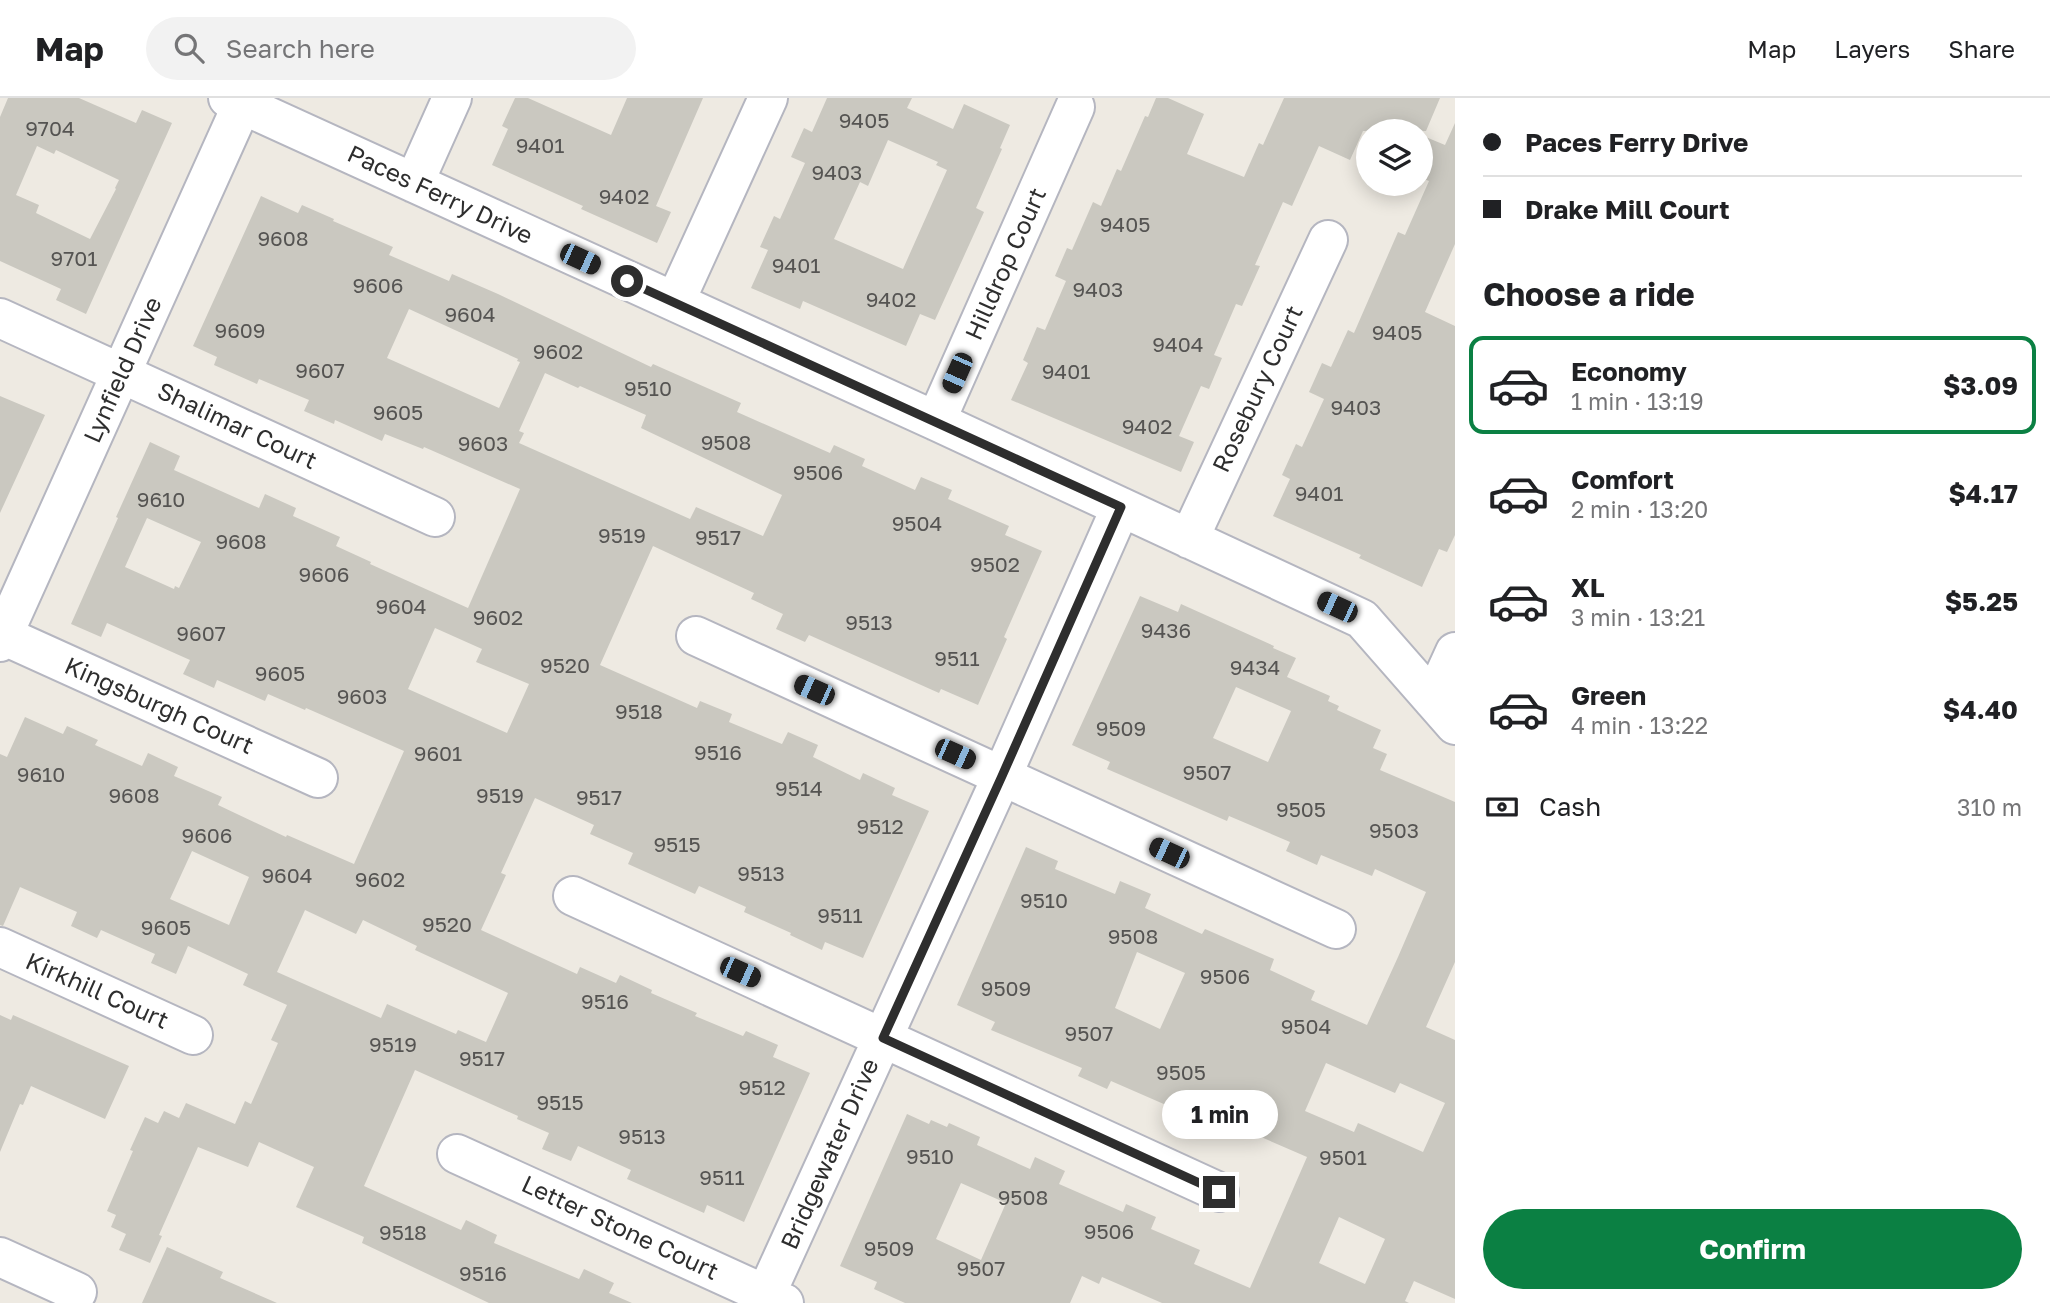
<!DOCTYPE html>
<meta charset="utf-8">
<style>
:root{--surface:#fff;--page:#f2f2f2;--text:#202124;--muted:#757577;--line:#e0e0e0;--accent:#0b8043}
body{margin:0;font-family:"Golos Text",sans-serif;background:var(--page);color:var(--text);height:100vh;display:flex;flex-direction:column;font-size:26px;white-space:nowrap}
*{box-sizing:border-box;margin:0}
p{font-size:23px;color:var(--muted)}
.icon{flex:none;width:38px;height:38px;fill:none;stroke:currentColor;stroke-width:2;stroke-linecap:round;stroke-linejoin:round}
.map{position:relative;flex:1;overflow:hidden}
.panel{display:flex;flex-direction:column;background:var(--surface);width:595px}
.panel>*{flex:none}
.banner{display:grid;align-content:center;height:154px;padding:0 28px;background:var(--surface)}
.fabs{position:absolute;left:1356px;top:21px;display:grid;gap:14px}
.fabs a{display:grid;place-items:center;width:77px;height:77px;border-radius:50%;background:var(--surface);box-shadow:0 4px 18px #0003;font-size:35px}
.end{position:absolute;width:32px;height:32px;margin:-16px;border:9px solid #2e2e2e;background:#fff;box-shadow:0 0 0 4px #fff}
.from{border-radius:50%}
.bubble{position:absolute;height:49px;border-radius:24px;background:var(--surface);box-shadow:0 4px 18px #0003;font-size:23px;font-weight:700;line-height:49px;text-align:center}
.car{position:absolute;width:21px;height:42px;margin:-21px -10px;border-radius:9px;box-shadow:0 0 5px 2px #0007;background:linear-gradient(#222 24%,#8ab4d8 0 40%,#222 0 76%,#8ab4d8 0 86%,#222 0)}
.banner b{display:flex;align-items:center;gap:24px;height:66px;font-size:26px}
.banner b+b{border-top:2px solid var(--line)}
.banner i{width:18px;height:18px;background:var(--text)}
ul{padding:0;list-style:none}
li{display:flex;align-items:center;gap:21px;height:98px;margin:0 14px 10px;padding:0 14px;border:4px solid transparent;border-radius:14px}
li div{flex:1}
li b{display:block;font-size:26px}
li em{font-style:normal;font-weight:700}
li.active{border-color:var(--accent)}
li>.icon{width:63px;height:63px;stroke-width:1.5}
h2{padding:0 28px;font-size:32px;line-height:84px}
.pay{display:flex;align-items:center;gap:18px;height:77px;padding:0 28px;font-size:26px}
.pay p{margin-inline-start:auto}
.button{display:flex;gap:14px;margin-top:auto;padding:14px 28px}
.button a{flex:1;height:80px;border-radius:42px;background:var(--accent);color:#fff;font-size:28px;font-weight:700;line-height:80px;text-align:center}
header{display:flex;align-items:center;gap:42px;box-sizing:border-box;height:98px;padding:0 35px;background:var(--surface);border-bottom:2px solid var(--line)}
header strong{font-size:33px}
nav{display:flex;gap:38px;margin-inline-start:auto;font-size:24px}
.search{width:490px;height:63px;background:var(--page);display:flex;align-items:center;gap:18px;box-sizing:border-box;padding:0 24px;border-radius:38px;color:var(--muted);font-size:26px}
main{display:flex;flex:1;min-height:0}
.map>svg:first-child{display:block}
</style>
<header>
<strong>Map</strong>
<div class="search"><svg class="icon" aria-label="search" viewBox="0 0 24 24"><circle cx="10" cy="10" r="6"/><path d="M15 15l6 6"/></svg>Search here</div>
<nav><a>Map</a><a>Layers</a><a>Share</a></nav>
</header>
<main>
<div class="map">
<svg width="1455" height="1205" viewBox="0 0 1455 1205">
<rect width="100%" height="100%" fill="#eeeae2"/>
<path fill="#cac8c0" fill-rule="evenodd" d="M8,0H79L136,25L142,12L172,25L86,216L56,202L61,191L0,163V19ZM37,48L54,56L56,52L119,82L115,90L116,91L90,141L36,115L39,107L16,97Z
M515,0H528L611,37L627,0H703L656,108L671,114L657,145L581,111L583,108L492,67L508,31L502,28Z
M827,0H912L907,10L953,31L964,6L1010,27L1000,50L1002,51L976,110L984,114L935,222L920,216L906,248L803,203L800,211L751,190L768,152L760,149L774,118L780,121L805,65L791,59L804,30L812,34ZM888,42L938,64L936,67L947,72L903,171L834,141L860,84L868,88Z
M1156,0H1168L1204,16L1187,56L1244,79L1259,45L1263,47L1284,0H1440L1426,33H1363L1350,62L1319,48L1292,108L1283,104L1255,167L1260,168L1242,208L1236,206L1214,257L1222,260L1209,291L1201,288L1179,338L1194,344L1181,374L1011,302L1028,265L1023,262L1037,229L1045,232L1066,183L1055,178L1067,150L1072,152L1093,104L1101,108L1117,71L1121,73L1145,18L1148,19Z
M1455,25V146L1425,214L1455,228V437L1447,454L1439,451L1422,489L1359,460L1361,457L1273,418L1290,381L1282,377L1296,346L1302,349L1324,301L1309,294L1322,265L1331,269L1348,232L1354,235L1398,134L1405,137L1429,83L1421,80V37L1445,47Z
M261,98L298,115L302,107L334,121L333,123L393,149L389,157L449,183L452,176L498,196L651,269L653,266L741,305L737,314L830,355L834,347L865,361L862,368L915,392L921,379L952,392L948,401L1009,428L1005,437L1042,453L1004,539L1007,541L978,607L941,591L939,595L809,537L805,544L776,531L783,516L751,501L754,495L653,448L600,567L697,610L700,603L732,616L729,624L782,646L788,634L818,647L813,659L860,682L863,675L895,690L892,697L929,713L863,860L825,844L822,852L790,837L791,835L744,814L746,809L699,788L695,796L628,766L633,755L590,736L594,727L535,700L501,775L506,777L481,832L577,876L580,869L616,885L620,877L652,892L651,895L697,915L695,918L743,938L746,933L778,947L773,959L810,975L744,1124L707,1107L704,1115L627,1081L631,1072L578,1048L571,1063L542,1051L549,1035L517,1021L518,1018L415,972L364,1088L461,1132L466,1122L497,1137L494,1145L579,1181L584,1171L614,1185L609,1195L632,1205H489L362,1145L364,1139L296,1109L314,1069L259,1044L248,1069L198,1049L159,1137L162,1138L150,1165L119,1152L126,1136L111,1129L116,1117L107,1113L133,1053L130,1052L145,1019L158,1025L164,1013L179,1020L186,1005L235,1026L245,1003L251,1006L278,945L271,942L287,907L243,887L248,876L188,848L176,876L151,865L155,856L101,832L97,840L71,828L77,814L20,789L3,828L0,827V656L7,659L25,619L63,636L67,628L98,642L95,647L142,668L148,655L178,669L174,678L222,699L218,707L286,739L287,737L354,766L404,653L306,610L305,612L268,596L265,603L217,582L214,590L183,576L190,562L107,525L101,539L71,526L118,420L116,419L150,344L180,358L174,372L259,410L265,396L296,410L293,418L340,439L336,448L371,464L370,466L468,510L520,391L424,349L423,351L385,336L382,343L335,322L334,326L304,313L309,302L259,281L257,286L214,267L217,259L193,248ZM409,211L518,261L517,263L520,264L499,310L387,260ZM545,275L578,290L580,288L646,317L641,330L782,397L763,438L696,409L690,421L519,345L524,335L519,333ZM147,420L201,444L179,490L175,488L174,491L125,469ZM435,530L482,551L476,564L529,586L507,635L408,591ZM192,753L249,779L229,827L170,801ZM305,812L356,836L363,822L417,848L415,852L508,895L486,944L458,932L456,936L387,906L381,920L277,874Z
M0,298L45,317L0,415Z
M1140,498L1178,514L1181,506L1274,548L1273,550L1296,560L1287,579L1330,598L1328,603L1339,608L1337,612L1381,632L1373,650L1387,656L1380,672L1455,704V864L1426,929L1455,942V1201L1414,1183L1405,1203L1409,1205H1162L1102,1179L1099,1186L1082,1178L1070,1205H905L874,1191L877,1184L840,1168L907,1016L929,1026L931,1022L947,1029L949,1025L980,1039L977,1047L1030,1071L1035,1059L1065,1073L1059,1086L1123,1114L1126,1106L1156,1119L1151,1131L1200,1152L1194,1166L1250,1190L1307,1059L1206,1015L1201,1026L1165,1009L1166,1007L1111,983L1107,991L1078,978L1082,970L991,932L995,924L957,907L1026,749L1058,763L1055,771L1115,796L1120,783L1151,796L1145,810L1202,836L1205,831L1274,861L1270,872L1315,893L1311,902L1367,927L1398,859L1426,794L1375,771L1372,778L1321,757L1317,767L1286,753L1290,744L1229,718L1227,723L1107,671L1110,664L1072,647ZM1236,589L1291,613L1268,664L1213,640ZM1137,854L1185,875L1160,931L1115,910ZM1326,965L1395,995L1400,985L1445,1005L1423,1054L1358,1025L1354,1034L1305,1013ZM961,1085L1006,1105L981,1162L936,1141ZM1339,1119L1385,1141L1365,1186L1319,1165Z
M0,917L11,922L13,917L129,968L105,1021L31,988L23,1007L20,1006L0,1054Z
M167,1149L223,1174L220,1180L277,1205H142Z"/>
<g fill="none" stroke-linecap="round" stroke-linejoin="round">
<defs>
<path id="minor" d="M228,0L936,323L1362,521L1455,627
M414,85L452,0
M675,204L768,0
M0,220L435,419
M936,323L1075,9
M1189,441L1328,142
M0,536L318,680
M696,538L1336,831
M0,544L245,0
M1433,602L1455,554
M573,798L1219,1094
M0,849L193,937
M457,1056L784,1205
M0,1159L77,1194
M762,1205L1002,678L1121,409"/>
</defs>
<use href="#minor" stroke="#b5b6c0" stroke-width="42"/>
<use href="#minor" stroke="#fff" stroke-width="38"/>
</g>
<g fill="none" stroke-linecap="round" stroke-linejoin="round">
<path stroke="#2e2e2e" stroke-width="9" d="M627,183L1121,409L1002,678L883,940L1219,1094"/>
</g>
<g text-anchor="middle" stroke-width="7" stroke-linejoin="round" paint-order="stroke">
<g font-size="21" fill="#555452">
<text x="864" y="30">9405</text>
<text x="50" y="38">9704</text>
<text x="540" y="55">9401</text>
<text x="837" y="82">9403</text>
<text x="624" y="106">9402</text>
<text x="1125" y="134">9405</text>
<text x="283" y="148">9608</text>
<text x="74" y="168">9701</text>
<text x="796" y="175">9401</text>
<text x="378" y="195">9606</text>
<text x="1098" y="199">9403</text>
<text x="891" y="209">9402</text>
<text x="470" y="224">9604</text>
<text x="240" y="240">9609</text>
<text x="1397" y="242">9405</text>
<text x="1178" y="254">9404</text>
<text x="558" y="261">9602</text>
<text x="320" y="280">9607</text>
<text x="1066" y="281">9401</text>
<text x="648" y="298">9510</text>
<text x="1356" y="317">9403</text>
<text x="398" y="322">9605</text>
<text x="1147" y="336">9402</text>
<text x="726" y="352">9508</text>
<text x="483" y="353">9603</text>
<text x="818" y="382">9506</text>
<text x="1319" y="403">9401</text>
<text x="161" y="409">9610</text>
<text x="917" y="433">9504</text>
<text x="622" y="445">9519</text>
<text x="718" y="447">9517</text>
<text x="241" y="451">9608</text>
<text x="995" y="474">9502</text>
<text x="324" y="484">9606</text>
<text x="401" y="516">9604</text>
<text x="498" y="527">9602</text>
<text x="869" y="532">9513</text>
<text x="1166" y="540">9436</text>
<text x="201" y="543">9607</text>
<text x="957" y="568">9511</text>
<text x="565" y="575">9520</text>
<text x="1255" y="577">9434</text>
<text x="280" y="583">9605</text>
<text x="362" y="606">9603</text>
<text x="639" y="621">9518</text>
<text x="1121" y="638">9509</text>
<text x="718" y="662">9516</text>
<text x="438" y="663">9601</text>
<text x="1207" y="682">9507</text>
<text x="41" y="684">9610</text>
<text x="799" y="698">9514</text>
<text x="134" y="705">9608</text>
<text x="500" y="705">9519</text>
<text x="599" y="707">9517</text>
<text x="1301" y="719">9505</text>
<text x="880" y="736">9512</text>
<text x="1394" y="740">9503</text>
<text x="207" y="745">9606</text>
<text x="677" y="754">9515</text>
<text x="761" y="783">9513</text>
<text x="287" y="785">9604</text>
<text x="380" y="789">9602</text>
<text x="1044" y="810">9510</text>
<text x="840" y="825">9511</text>
<text x="447" y="834">9520</text>
<text x="166" y="837">9605</text>
<text x="1133" y="846">9508</text>
<text x="1225" y="886">9506</text>
<text x="1006" y="898">9509</text>
<text x="605" y="911">9516</text>
<text x="1306" y="936">9504</text>
<text x="1089" y="943">9507</text>
<text x="393" y="954">9519</text>
<text x="482" y="968">9517</text>
<text x="1181" y="982">9505</text>
<text x="762" y="997">9512</text>
<text x="560" y="1012">9515</text>
<text x="642" y="1046">9513</text>
<text x="930" y="1066">9510</text>
<text x="1343" y="1067">9501</text>
<text x="722" y="1087">9511</text>
<text x="1023" y="1107">9508</text>
<text x="1109" y="1141">9506</text>
<text x="403" y="1142">9518</text>
<text x="889" y="1158">9509</text>
<text x="981" y="1178">9507</text>
<text x="483" y="1183">9516</text>
</g>
<g font-size="24" fill="#2e2e2e" stroke="#fff">
<text transform="translate(440 97) rotate(25)" y="8">Paces Ferry Drive</text>
<text transform="translate(1006 166) rotate(-66)" y="8">Hilldrop Court</text>
<text transform="translate(123 272) rotate(-66)" y="8">Lynfield Drive</text>
<text transform="translate(1258 291) rotate(-65)" y="8">Rosebury Court</text>
<text transform="translate(237 328) rotate(25)" y="8">Shalimar Court</text>
<text transform="translate(159 608) rotate(24)" y="8">Kingsburgh Court</text>
<text transform="translate(97 893) rotate(24)" y="8">Kirkhill Court</text>
<text transform="translate(830 1056) rotate(-66)" y="8">Bridgewater Drive</text>
<text transform="translate(620 1130) rotate(25)" y="8">Letter Stone Court</text>
</g>
</g>
</svg>
<div class="fabs">
<a><svg class="icon" aria-label="layers" viewBox="0 0 24 24"><path d="M12 4l9 5-9 5-9-5zM3 14l9 5 9-5"/></svg></a>
</div>
<i class="end from" style="left:627px;top:183px"></i>
<i class="end" style="left:1219px;top:1094px"></i>
<div class="bubble" style="left:1162px;top:992px;width:116px">1 min</div>
<i class="car" style="left:580px;top:161px;rotate:115deg"></i>
<i class="car" style="left:957px;top:275px;rotate:204deg"></i>
<i class="car" style="left:1337px;top:509px;rotate:295deg"></i>
<i class="car" style="left:814px;top:592px;rotate:294deg"></i>
<i class="car" style="left:955px;top:656px;rotate:114deg"></i>
<i class="car" style="left:1169px;top:755px;rotate:295deg"></i>
<i class="car" style="left:740px;top:874px;rotate:114deg"></i>
</div>
<section class="panel">
<div class="banner">
<b><i class="from"></i>Paces Ferry Drive</b>
<b><i></i>Drake Mill Court</b>
</div>
<h2>Choose a ride</h2>
<ul>
<li class="active"><svg class="icon" aria-label="car" viewBox="0 0 24 24"><path d="M5 17H2v-5l4-1 3-4h7l3 4 3 1v5h-3M9 17h6M6 11h13"/><circle cx="7" cy="17" r="2"/><circle cx="17" cy="17" r="2"/></svg><div><b>Economy</b><p>1 min · 13:19</p></div><em>$3.09</em></li>
<li><svg class="icon" aria-label="car" viewBox="0 0 24 24"><path d="M5 17H2v-5l4-1 3-4h7l3 4 3 1v5h-3M9 17h6M6 11h13"/><circle cx="7" cy="17" r="2"/><circle cx="17" cy="17" r="2"/></svg><div><b>Comfort</b><p>2 min · 13:20</p></div><em>$4.17</em></li>
<li><svg class="icon" aria-label="car" viewBox="0 0 24 24"><path d="M5 17H2v-5l4-1 3-4h7l3 4 3 1v5h-3M9 17h6M6 11h13"/><circle cx="7" cy="17" r="2"/><circle cx="17" cy="17" r="2"/></svg><div><b>XL</b><p>3 min · 13:21</p></div><em>$5.25</em></li>
<li><svg class="icon" aria-label="car" viewBox="0 0 24 24"><path d="M5 17H2v-5l4-1 3-4h7l3 4 3 1v5h-3M9 17h6M6 11h13"/><circle cx="7" cy="17" r="2"/><circle cx="17" cy="17" r="2"/></svg><div><b>Green</b><p>4 min · 13:22</p></div><em>$4.40</em></li>
</ul>
<div class="pay"><svg class="icon" aria-label="cash" viewBox="0 0 24 24"><path d="M3 7h18v10H3z"/><circle cx="12" cy="12" r="2"/></svg>Cash<p>310 m</p></div>
<div class="button"><a>Confirm</a></div>
</section>
</main>
